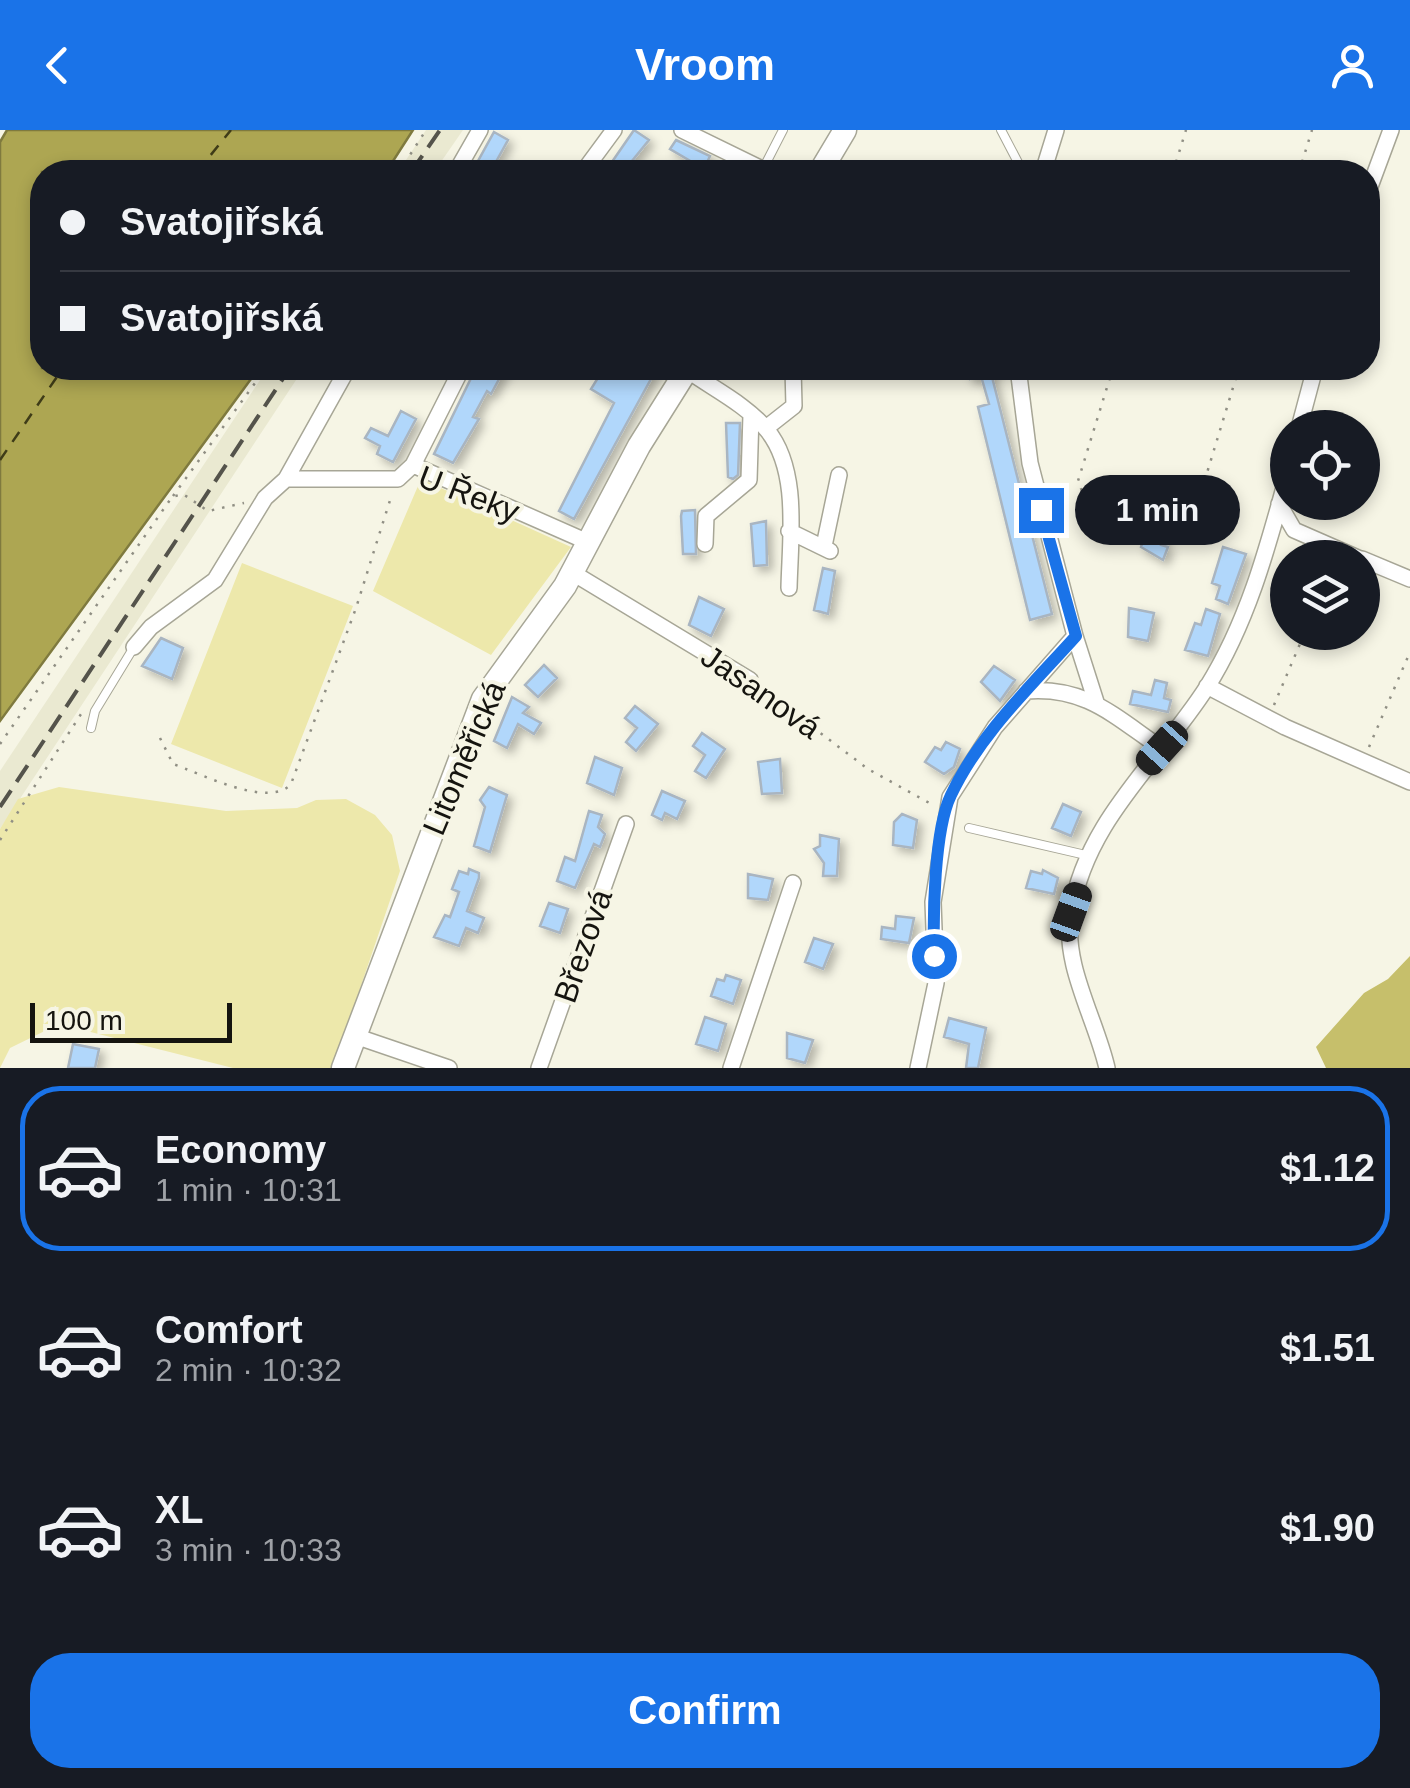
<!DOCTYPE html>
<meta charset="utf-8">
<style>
:root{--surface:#171b24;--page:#242831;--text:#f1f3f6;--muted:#9ea1a6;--line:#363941;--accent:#1a73e8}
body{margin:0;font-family:Helvetica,sans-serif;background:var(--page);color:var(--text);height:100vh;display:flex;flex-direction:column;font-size:38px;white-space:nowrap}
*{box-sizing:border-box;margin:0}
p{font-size:32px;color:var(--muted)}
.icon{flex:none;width:55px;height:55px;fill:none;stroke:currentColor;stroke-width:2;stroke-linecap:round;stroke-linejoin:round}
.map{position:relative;height:938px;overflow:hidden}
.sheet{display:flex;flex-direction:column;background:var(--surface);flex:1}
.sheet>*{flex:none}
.hud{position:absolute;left:30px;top:30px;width:1350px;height:220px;border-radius:40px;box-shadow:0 5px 15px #0003;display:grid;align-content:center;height:220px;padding:0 30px;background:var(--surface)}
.tools{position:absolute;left:1270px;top:280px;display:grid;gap:20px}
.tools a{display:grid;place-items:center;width:110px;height:110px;border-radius:50%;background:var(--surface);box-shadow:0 5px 15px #0003;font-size:50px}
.scale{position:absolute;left:30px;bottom:25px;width:202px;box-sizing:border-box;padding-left:10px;border:5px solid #15140f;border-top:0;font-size:28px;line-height:35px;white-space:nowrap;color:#15140f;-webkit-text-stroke:8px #f6f5e5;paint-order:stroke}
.end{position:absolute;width:45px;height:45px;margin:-22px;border:12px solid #1a73e8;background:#fff;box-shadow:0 0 0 5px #fff}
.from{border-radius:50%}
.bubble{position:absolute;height:70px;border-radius:35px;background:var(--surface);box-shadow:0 5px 15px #0003;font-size:32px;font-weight:800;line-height:70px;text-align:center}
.car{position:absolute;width:30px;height:60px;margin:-30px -15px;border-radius:12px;box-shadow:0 0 8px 2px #0007;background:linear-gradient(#222 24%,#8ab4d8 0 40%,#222 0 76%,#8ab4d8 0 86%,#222 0)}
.hud b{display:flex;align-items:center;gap:35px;height:95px;font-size:38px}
.hud b+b{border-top:2px solid var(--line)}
.hud i{width:25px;height:25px;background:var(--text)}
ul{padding:18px 0 0;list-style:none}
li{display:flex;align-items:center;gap:30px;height:165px;margin:0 20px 15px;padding:0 10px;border:5px solid transparent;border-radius:40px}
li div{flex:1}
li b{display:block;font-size:38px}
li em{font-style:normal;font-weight:800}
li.active{border-color:var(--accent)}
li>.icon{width:90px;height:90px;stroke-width:1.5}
.button{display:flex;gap:20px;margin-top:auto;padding:20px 30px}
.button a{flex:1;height:115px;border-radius:40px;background:var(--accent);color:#fff;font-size:40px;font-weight:800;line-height:115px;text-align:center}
header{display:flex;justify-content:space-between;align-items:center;height:130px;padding:0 30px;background:var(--accent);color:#fff;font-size:45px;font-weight:800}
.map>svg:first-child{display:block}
</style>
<header><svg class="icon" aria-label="back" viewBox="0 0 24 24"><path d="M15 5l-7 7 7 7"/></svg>Vroom<svg class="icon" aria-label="person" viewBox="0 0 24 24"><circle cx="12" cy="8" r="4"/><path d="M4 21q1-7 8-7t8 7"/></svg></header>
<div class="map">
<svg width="1410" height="938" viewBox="0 0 1410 938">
<defs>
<filter id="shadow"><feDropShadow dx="5" dy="5" stdDeviation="5" flood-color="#0004"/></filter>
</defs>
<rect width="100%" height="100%" fill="#f6f5e5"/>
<path fill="#eae9d1" d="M426,0H463L434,42H398Z
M268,238H304L0,699V641Z"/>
<path fill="#ede8ab" d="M421,349L571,417L491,525L373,461Z
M242,433L353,476L282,658L171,614Z
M59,657L226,681L297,678L316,670L346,669L375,685L392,705L400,741L333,938H233L59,894L10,918L0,938V699L18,669Z"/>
<path fill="#c6bf6b" d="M1410,826V938H1326L1316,917L1364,863L1388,849Z"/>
<path fill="#ada652" stroke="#7f7a3e" stroke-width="2.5" d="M7,0H413L386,42H42V238H259L0,591V12Z"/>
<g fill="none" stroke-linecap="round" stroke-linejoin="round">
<path stroke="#3f3c18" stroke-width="2.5" stroke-dasharray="12 10" stroke-linecap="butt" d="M197,42L231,0
M0,330L63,238"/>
</g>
<path fill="#b1d7fb" stroke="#a9b5c1" stroke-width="2.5" filter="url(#shadow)" d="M634,0L649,10L623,42H605Z
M494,2L508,10L492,39L478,31Z
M676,10L710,26L704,39L670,19Z
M476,238H505L491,264L487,261L473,287L479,289L453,333L434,324Z
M604,238H657L574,389L559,381L614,273L591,259Z
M967,238H1000L991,243L1052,484L1030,490L978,277L989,274L981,246L970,249Z
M401,281L416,289L393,332L377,324L380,316L365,308L371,298L388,306Z
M726,293H740L738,345L733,349L728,347Z
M695,380L696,424H683L681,386L682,381Z
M766,391L767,435L754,436L751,394Z
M1148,395L1165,401L1161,415L1168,417L1163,430L1141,417Z
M1223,417L1246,424L1228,474L1216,469L1220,456L1212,453Z
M823,438L835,441L828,484L814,480Z
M699,467L724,479L711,506L689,495Z
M1129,478L1154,483L1148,511L1128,507Z
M1206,479L1220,484L1208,526L1185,520L1195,493L1201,495Z
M161,508L183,518L172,549L142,536Z
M544,535L557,548L538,567L525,555Z
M994,536L1015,550L1000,571L981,552Z
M1155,550L1167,553L1164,568L1171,570L1168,582L1130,574L1133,561L1151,565Z
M512,567L529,577L523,583L541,593L534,604L518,594L507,618L494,611Z
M635,576L658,594L636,621L626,612L637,598L625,588Z
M702,603L725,619L706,648L695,641L705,625L693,616Z
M946,612L960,619L954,637L944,644L925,632L935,617L941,620Z
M595,627L622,638L614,665L587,653Z
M780,629L782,663L762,664L758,632Z
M489,657L507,665L490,722L474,716L485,677L480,670Z
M662,661L685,671L677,689L665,683L662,690L652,685Z
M1063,674L1081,682L1071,706L1052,698Z
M589,681L602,685L598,697L605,704L600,717L594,714L575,758L557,751L565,727L575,731Z
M902,684L917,690L913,718L893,715L894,692Z
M820,705L839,709L837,746H823L824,733L814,719L820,716Z
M469,739L479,743V748L467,781L484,788L478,803L466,798L459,816L434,807L445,785L450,787L459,762L452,759L459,741L468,744Z
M1043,740L1058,748L1054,764L1026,758L1031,741L1042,744Z
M748,744L773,749L768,770L748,768Z
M549,773L568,779L560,803L540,796Z
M896,786L914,788L909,813L881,809L882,797L895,799Z
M814,808L833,814L823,839L805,832Z
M726,845L741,850L733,874L711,866L717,849L724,851Z
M705,887L726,894L718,921L696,914Z
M949,888L986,898L978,938H966L969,914L944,907Z
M787,903L813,910L805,933L787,928Z
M73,914L99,919L95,938H68Z"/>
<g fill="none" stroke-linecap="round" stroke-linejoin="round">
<defs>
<path id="lane" d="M1001,0L1023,42
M763,39L783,0
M91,598L95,581L134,517
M969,698L1090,726"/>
<path id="street" d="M682,0L768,42
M456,42L480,0
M583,42L614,0
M1043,42L1056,0
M1368,62L1391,0
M687,240C712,258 747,275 767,300C800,340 790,409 789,458
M766,298L794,276L793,238
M1299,298L1315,238
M413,335L462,238
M286,349H398L413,335L590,413
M1279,374L1294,400L1358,428
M789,401L830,421
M705,414L706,386L749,350L751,285
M824,416L839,345
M1362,429L1410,449
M573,443L750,550
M1075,506L1097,575
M134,517L151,497L215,450L265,368L286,349L348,238
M1207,556L1285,597L1410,652
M1026,561C1085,556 1114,586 1161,618
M355,906L449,938
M539,938L626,694
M731,938L793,753
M918,938L936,853L933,772L950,667L995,597L1075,506L1030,333L1018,238
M1107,938C1096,889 1062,834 1071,783C1086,690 1159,632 1207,557C1248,492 1268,416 1288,343"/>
<path id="secondary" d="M820,42L845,0
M343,938L483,569L565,456L639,316L688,238"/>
</defs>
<use href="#lane" stroke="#a7a696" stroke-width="10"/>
<use href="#street" stroke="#a7a696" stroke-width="18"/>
<use href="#secondary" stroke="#a7a696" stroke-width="25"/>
<path stroke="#908f84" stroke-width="2.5" stroke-dasharray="2.5 8" stroke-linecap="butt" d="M399,42L426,0
M1173,42L1186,0
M1299,42L1312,0
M1113,238L1078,351L1082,361L1183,392L1190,389L1199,369L1239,238
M173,366L266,238
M762,559L868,639L933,675
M1274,575L1305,502
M160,608L173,634C202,644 269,679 291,654L356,478L392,364
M0,614L172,367L183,364L208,381L244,373
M1369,617L1410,522
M0,710L83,581"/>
<use href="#lane" stroke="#fff" stroke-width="8"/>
<use href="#street" stroke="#fff" stroke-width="15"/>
<use href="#secondary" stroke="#fff" stroke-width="22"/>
<path stroke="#54534b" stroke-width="4" stroke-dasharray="20 10" stroke-linecap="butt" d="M411,42L440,0
M0,677L290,238"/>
</g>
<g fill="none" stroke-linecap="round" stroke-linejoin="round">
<path stroke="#1a73e8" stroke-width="12" d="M934,826C933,786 934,700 951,665C979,605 1032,555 1076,506L1041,380"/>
</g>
<g text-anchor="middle" stroke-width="8" stroke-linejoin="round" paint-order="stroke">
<g font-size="32" fill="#15140f" stroke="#f6f5e5">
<text transform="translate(469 364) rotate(21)" y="11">U Řeky</text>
<text transform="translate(761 562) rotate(35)" y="11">Jasanová</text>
<text transform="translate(464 628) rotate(-67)" y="11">Litoměřická</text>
<text transform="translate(583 816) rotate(-71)" y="11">Březová</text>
</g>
</g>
</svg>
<div class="tools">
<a><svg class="icon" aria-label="locate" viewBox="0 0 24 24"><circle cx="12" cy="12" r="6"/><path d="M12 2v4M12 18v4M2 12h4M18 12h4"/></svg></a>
<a><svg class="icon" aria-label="layers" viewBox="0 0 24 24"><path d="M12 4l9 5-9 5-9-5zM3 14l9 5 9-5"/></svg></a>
</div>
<div class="scale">100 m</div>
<i class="end from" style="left:934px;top:826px"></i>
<i class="end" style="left:1041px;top:380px"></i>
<div class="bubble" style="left:1075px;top:345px;width:165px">1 min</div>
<i class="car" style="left:1162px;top:618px;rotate:222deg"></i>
<i class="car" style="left:1071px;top:782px;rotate:20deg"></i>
<div class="hud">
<b><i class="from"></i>Svatojiřská</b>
<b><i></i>Svatojiřská</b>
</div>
</div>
<section class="sheet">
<ul>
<li class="active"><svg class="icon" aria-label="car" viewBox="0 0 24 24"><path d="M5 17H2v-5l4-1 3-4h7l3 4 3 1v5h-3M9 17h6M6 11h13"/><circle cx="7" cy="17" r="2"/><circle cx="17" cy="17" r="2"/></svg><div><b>Economy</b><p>1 min · 10:31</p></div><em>$1.12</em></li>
<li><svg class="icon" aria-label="car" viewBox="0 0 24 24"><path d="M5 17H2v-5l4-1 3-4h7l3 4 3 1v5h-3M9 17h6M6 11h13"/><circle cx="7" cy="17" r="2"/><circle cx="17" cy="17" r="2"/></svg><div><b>Comfort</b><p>2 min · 10:32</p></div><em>$1.51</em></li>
<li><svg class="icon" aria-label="car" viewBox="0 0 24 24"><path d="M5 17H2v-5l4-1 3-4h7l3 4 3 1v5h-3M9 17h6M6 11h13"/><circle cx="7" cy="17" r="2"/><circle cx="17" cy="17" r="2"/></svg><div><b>XL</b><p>3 min · 10:33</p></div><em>$1.90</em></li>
</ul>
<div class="button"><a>Confirm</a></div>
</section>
